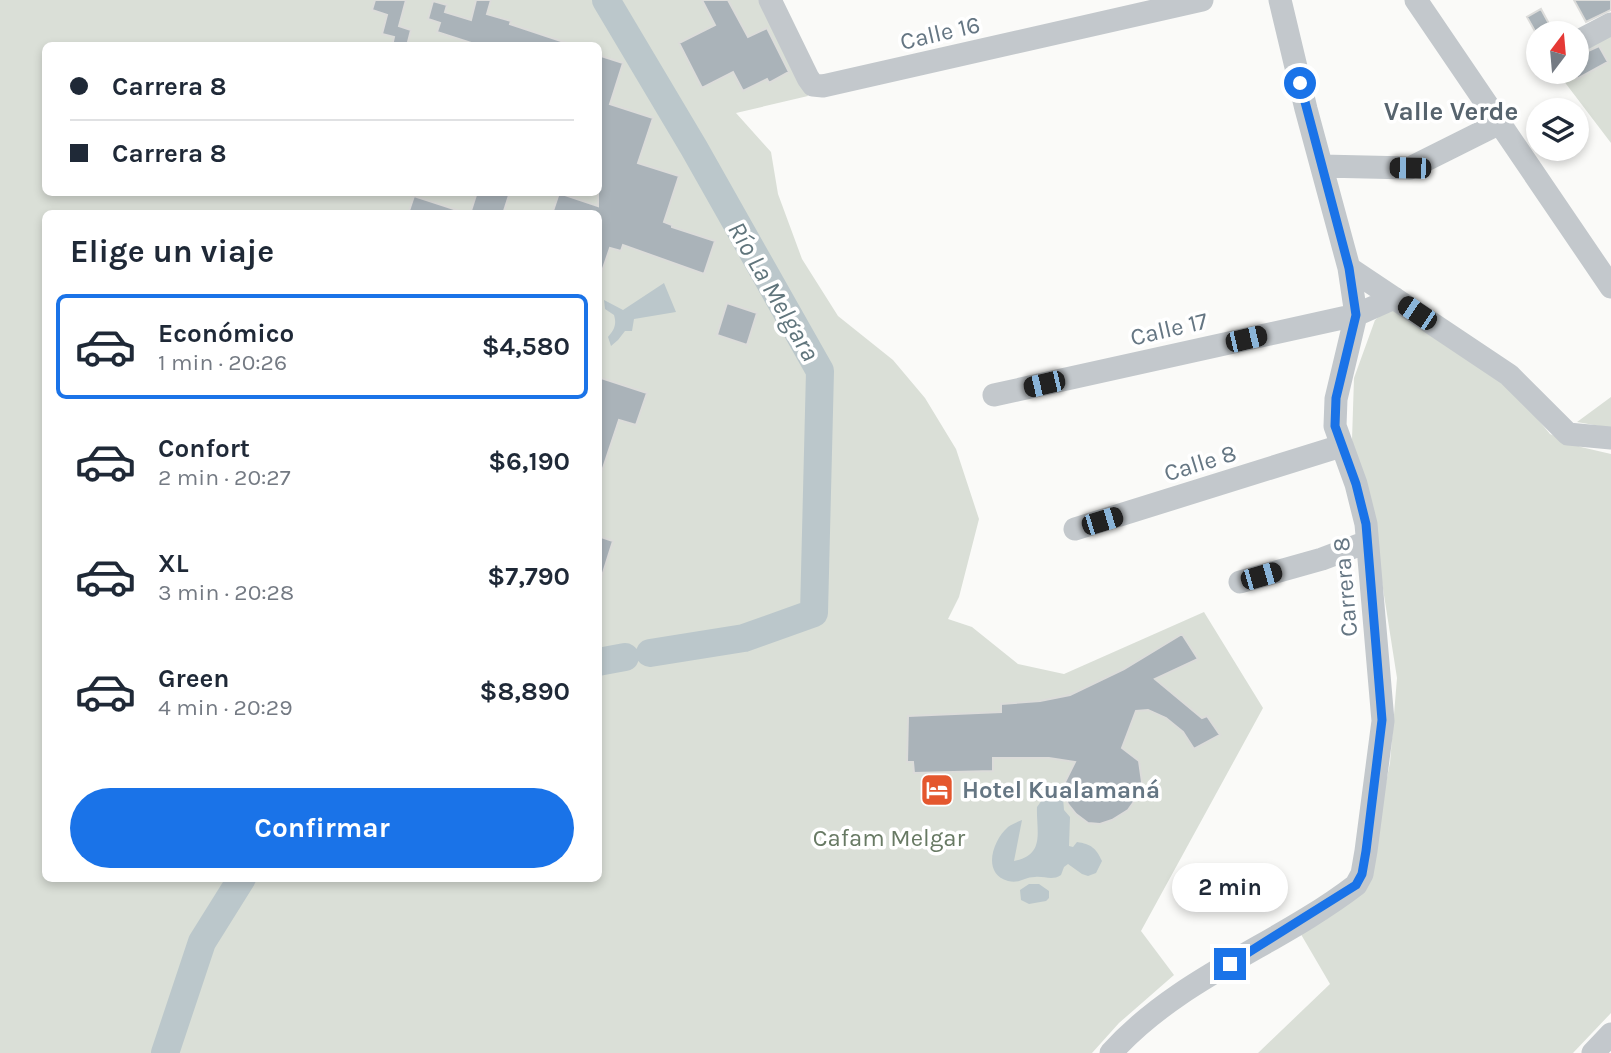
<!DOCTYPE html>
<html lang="es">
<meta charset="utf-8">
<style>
:root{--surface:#fff;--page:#f2f2f3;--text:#1f2937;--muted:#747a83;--line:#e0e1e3;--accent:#1a73e8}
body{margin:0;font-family:Karla,sans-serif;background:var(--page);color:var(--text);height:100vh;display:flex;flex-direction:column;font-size:26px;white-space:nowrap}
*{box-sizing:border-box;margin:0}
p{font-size:23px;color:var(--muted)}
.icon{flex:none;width:38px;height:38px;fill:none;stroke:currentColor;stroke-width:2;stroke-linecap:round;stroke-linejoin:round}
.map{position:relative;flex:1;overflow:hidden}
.panel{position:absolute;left:42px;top:210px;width:560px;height:672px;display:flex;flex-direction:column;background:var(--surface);border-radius:10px;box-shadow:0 4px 10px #0003}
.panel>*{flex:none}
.guide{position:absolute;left:42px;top:42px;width:560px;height:154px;border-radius:10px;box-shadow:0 4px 10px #0003;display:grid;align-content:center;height:154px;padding:0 28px;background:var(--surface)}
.needle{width:46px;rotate:16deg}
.buttons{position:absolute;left:1526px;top:21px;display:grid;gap:14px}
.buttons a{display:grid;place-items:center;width:63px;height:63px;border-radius:50%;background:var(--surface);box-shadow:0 4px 10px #0003;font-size:35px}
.end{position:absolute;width:32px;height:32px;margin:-16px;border:9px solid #1a73e8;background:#fff;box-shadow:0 0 0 4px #fff}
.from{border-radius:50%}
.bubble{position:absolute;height:49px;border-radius:24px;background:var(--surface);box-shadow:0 4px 10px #0003;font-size:23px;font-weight:700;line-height:49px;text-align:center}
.car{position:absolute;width:21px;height:42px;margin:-21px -10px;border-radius:9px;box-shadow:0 0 5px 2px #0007;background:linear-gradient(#222 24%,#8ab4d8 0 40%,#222 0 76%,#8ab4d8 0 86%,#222 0)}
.guide b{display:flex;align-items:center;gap:24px;height:66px;font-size:26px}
.guide b+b{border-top:2px solid var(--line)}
.guide i{width:18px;height:18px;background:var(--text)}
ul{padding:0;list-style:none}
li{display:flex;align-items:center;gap:21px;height:105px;margin:0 14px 10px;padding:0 14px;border:4px solid transparent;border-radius:10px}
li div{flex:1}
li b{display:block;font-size:26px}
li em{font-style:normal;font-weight:700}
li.active{border-color:var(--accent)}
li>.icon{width:63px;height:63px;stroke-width:1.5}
h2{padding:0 28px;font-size:32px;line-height:84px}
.cta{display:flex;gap:14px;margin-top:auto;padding:14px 28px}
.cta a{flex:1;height:80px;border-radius:42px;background:var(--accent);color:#fff;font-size:28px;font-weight:700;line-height:80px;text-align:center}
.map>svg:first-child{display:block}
</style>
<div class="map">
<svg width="1611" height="1053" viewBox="0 0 1611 1053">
<rect width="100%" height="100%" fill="#fafaf8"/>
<path fill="#dadfd7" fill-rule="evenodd" d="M0,0H761L808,96L736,113L771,152L778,194L802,259L838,316L893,360L925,398L956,449L979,519L959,597L948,619L972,627L1018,664L1064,674L1204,612L1263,708L1141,931L1174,975L1119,1023L1092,1053H0ZM46,46H598V192H46ZM46,214H598V878H46Z
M1611,32V143L1557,72H1577V49Z
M1392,306L1517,394L1550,434L1581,447L1611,454V1013L1573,1053H1258L1330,984L1299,931L1364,887L1390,763L1397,678L1376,544L1352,440L1354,378L1375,320Z
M1611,397V428L1577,422Z"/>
<path fill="#bbc7cb" d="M664,283L676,312L634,319L632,331H625L618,340L611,346L608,337C614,330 617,325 614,315L605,309L604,300L623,310Z
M1050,797L1063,798L1064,810L1070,817L1069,846L1073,847L1077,842C1091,844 1096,848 1102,861L1096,873L1088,876L1082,874L1068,864L1064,867L1061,875C1052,881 1045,876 1035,877C1024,877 1020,884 1008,881C982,874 992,841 1008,827C1012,824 1017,822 1022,820L1014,861C1046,855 1036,831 1037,807L1042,800Z
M1029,884H1039L1049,891V898L1046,901L1029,904L1021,900L1020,890Z"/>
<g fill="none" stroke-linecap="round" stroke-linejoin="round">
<path stroke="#bbc7cb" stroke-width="28" d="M606,0L694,148L820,371L814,613L744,638L650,653
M598,662L625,657
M165,1053L202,942L242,878"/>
</g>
<path fill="#aab3b9" stroke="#dcdcda" stroke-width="2" d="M375,0H406L399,26L411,30L407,46H392L394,37L382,34L387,15L372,10Z
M476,0H491L487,14L511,21L510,24L567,43L566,46H470L471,43L437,32L440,23L428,19L433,1L447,5L445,12L471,20Z
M702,0H728L748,37L767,28L789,72L769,83L767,79L743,91L733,72L702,88L679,43L715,25Z
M1574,0H1611V10L1586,22Z
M1541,9L1554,33H1536L1527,17Z
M1599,46L1608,62L1577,79V56Z
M598,55L623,63L610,104L653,118L638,163L679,176L664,222L672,225V227L715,241L704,274L623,245L621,251L610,248L601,274H598V214H552L559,193L598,206Z
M477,192H510L503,214H470Z
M414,196L460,211V214H408Z
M727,303L757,313L747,345L717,335Z
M598,377L647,393L636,425L619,420L601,474H598Z
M598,536L613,541L601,579H598Z
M1182,634L1198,659L1155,679L1202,718L1207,716L1220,735L1194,749L1183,732L1166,718L1148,710L1136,711L1122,748L1139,761L1142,782L1138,796L1128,810L1112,820L1100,824L1088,823L1076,814L1068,804L1061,790L1075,762L1049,758H993V771L914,773L913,762H907L908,716L1001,712V704L1040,701L1070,695L1124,669Z"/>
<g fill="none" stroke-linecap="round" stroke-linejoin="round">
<path stroke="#c3c8cc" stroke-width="23" d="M770,0L808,78L813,85L823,86L1202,0
M1416,0L1611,287
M1577,42L1611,24
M1322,166L1410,168L1500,123
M1349,268L1509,375L1568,434L1611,438
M994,395L1356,315L1394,298
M1075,529L1341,446
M1240,582L1322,559L1367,542
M1111,1053C1178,978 1278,945 1356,885L1362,874L1366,851L1383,721L1366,524L1356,484L1335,426L1336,399L1356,315L1349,268L1306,109L1280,0
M1593,1053L1611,1034"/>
</g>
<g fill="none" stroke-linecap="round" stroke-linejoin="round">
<path stroke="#1a73e8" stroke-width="9" d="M1230,964L1356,885L1362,874L1366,851L1382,720L1366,524L1356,484L1335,426L1336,398L1356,315L1349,268L1300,83"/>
</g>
<defs>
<symbol id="hotel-square" viewBox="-11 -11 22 22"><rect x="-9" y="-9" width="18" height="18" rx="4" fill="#e4572e" stroke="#fff"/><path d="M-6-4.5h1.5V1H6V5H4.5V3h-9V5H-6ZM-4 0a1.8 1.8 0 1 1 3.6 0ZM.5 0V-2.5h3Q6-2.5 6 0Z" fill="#fff"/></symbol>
</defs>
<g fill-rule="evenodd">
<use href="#hotel-square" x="918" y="771" width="38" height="38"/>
</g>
<g text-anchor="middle" stroke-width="7" stroke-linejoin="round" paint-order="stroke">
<g font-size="24" fill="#657683" stroke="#fff">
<text transform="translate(940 33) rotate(-13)" y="8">Calle 16</text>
<text transform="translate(1169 329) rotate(-13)" y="8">Calle 17</text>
<text transform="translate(1200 463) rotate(-17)" y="8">Calle 8</text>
<text transform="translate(1345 587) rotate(-95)" y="8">Carrera 8</text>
</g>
<g font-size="24" font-weight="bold" fill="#657683" stroke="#fff" text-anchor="start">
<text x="962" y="798">Hotel Kualamaná</text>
</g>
<g font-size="24" fill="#687a64" stroke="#fff">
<text x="889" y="846">Cafam Melgar</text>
</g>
<g font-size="26" font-weight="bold" fill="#57646e" stroke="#fff">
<text x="1451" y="120">Valle Verde</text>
</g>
<g font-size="26" font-style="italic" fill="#60757c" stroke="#fff">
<text transform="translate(774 291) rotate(60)" y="9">Río La Melgara</text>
</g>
</g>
</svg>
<div class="buttons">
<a><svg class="needle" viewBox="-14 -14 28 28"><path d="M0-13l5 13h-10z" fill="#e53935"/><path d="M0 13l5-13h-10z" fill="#747a83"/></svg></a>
<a><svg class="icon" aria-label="layers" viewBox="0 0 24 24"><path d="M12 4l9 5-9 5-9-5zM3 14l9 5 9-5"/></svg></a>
</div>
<i class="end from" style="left:1300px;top:83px"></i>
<i class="end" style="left:1230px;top:964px"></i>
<div class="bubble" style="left:1172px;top:863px;width:116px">2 min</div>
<i class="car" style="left:1410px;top:168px;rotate:271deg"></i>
<i class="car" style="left:1417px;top:313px;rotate:304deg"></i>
<i class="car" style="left:1246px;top:339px;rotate:77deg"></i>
<i class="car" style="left:1044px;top:384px;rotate:257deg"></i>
<i class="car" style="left:1102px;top:521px;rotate:73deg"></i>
<i class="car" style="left:1261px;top:576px;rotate:74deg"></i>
<div class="guide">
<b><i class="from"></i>Carrera 8</b>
<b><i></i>Carrera 8</b>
</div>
<section class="panel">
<h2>Elige un viaje</h2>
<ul>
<li class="active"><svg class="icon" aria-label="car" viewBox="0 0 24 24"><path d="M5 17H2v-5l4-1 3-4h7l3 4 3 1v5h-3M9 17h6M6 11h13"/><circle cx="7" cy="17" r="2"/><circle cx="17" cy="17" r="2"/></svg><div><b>Económico</b><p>1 min · 20:26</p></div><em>$4,580</em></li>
<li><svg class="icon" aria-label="car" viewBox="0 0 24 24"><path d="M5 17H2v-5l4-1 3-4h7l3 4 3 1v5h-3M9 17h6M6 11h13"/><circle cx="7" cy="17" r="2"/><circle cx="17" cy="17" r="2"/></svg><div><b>Confort</b><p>2 min · 20:27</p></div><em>$6,190</em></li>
<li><svg class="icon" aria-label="car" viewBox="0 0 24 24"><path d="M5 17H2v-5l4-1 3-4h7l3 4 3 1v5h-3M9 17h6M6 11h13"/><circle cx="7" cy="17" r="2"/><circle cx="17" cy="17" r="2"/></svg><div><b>XL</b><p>3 min · 20:28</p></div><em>$7,790</em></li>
<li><svg class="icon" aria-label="car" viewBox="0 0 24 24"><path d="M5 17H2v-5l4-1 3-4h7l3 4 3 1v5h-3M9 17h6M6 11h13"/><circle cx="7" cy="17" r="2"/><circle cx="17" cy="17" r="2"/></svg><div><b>Green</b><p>4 min · 20:29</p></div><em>$8,890</em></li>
</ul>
<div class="cta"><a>Confirmar</a></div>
</section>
</div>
